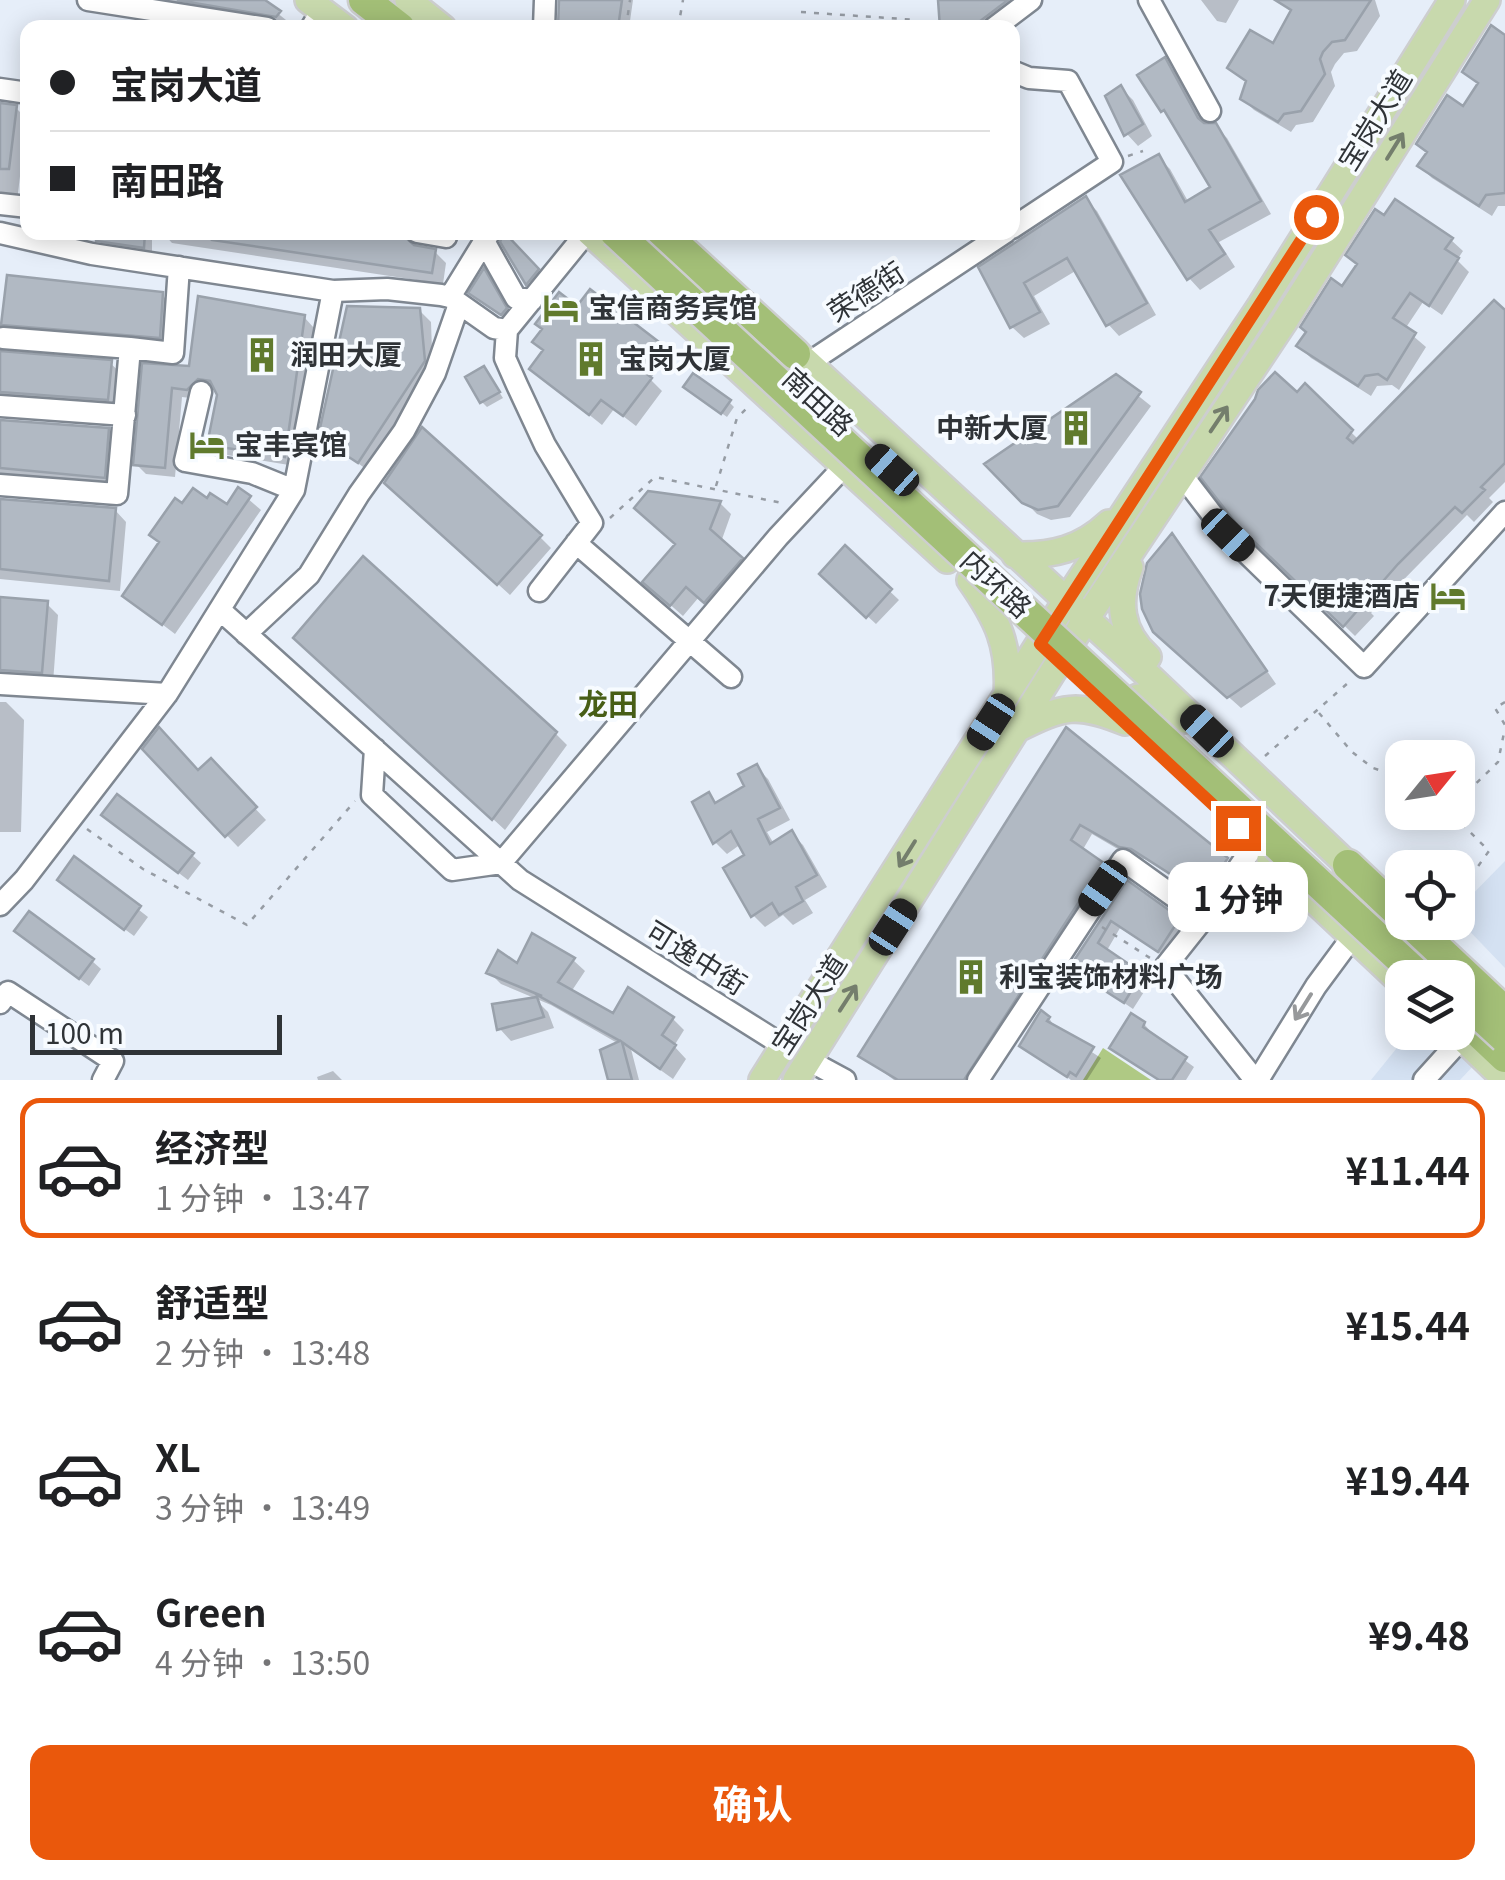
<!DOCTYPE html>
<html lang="zh">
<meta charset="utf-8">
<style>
:root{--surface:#fff;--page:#f6f6f6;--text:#202124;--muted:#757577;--line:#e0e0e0;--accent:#ea580c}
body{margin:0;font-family:Georgia,"Noto Sans SC",serif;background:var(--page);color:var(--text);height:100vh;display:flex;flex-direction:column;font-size:38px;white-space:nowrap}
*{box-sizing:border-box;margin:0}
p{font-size:32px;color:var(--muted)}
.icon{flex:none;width:55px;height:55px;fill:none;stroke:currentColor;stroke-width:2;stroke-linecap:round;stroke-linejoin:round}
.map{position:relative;height:1080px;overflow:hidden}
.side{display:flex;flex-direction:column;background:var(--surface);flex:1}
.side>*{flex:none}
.top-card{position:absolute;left:20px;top:20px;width:1000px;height:220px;border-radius:20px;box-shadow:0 5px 25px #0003;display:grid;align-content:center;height:220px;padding:0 30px;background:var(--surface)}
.needle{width:65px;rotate:60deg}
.tools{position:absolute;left:1385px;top:740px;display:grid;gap:20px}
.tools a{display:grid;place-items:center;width:90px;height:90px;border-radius:20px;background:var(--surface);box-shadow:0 5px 25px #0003;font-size:50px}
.scale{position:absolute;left:30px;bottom:25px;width:252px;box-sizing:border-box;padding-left:10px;border:5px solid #2f3337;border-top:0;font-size:28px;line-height:35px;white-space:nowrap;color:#2f3337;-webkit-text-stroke:8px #f7fbff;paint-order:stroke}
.end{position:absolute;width:45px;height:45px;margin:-22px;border:12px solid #ea580c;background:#fff;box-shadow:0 0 0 5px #fff}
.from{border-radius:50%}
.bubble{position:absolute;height:70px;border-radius:20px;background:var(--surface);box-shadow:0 5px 25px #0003;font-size:32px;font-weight:700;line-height:70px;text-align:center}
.car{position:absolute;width:30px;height:60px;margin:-30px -15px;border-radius:12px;box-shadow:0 0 8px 2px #0007;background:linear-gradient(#222 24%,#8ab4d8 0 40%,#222 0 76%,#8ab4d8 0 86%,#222 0)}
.top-card b{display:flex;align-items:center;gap:35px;height:95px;font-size:38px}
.top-card b+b{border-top:2px solid var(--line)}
.top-card i{width:25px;height:25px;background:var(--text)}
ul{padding:18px 0 0;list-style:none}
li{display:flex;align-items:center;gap:30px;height:140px;margin:0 20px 15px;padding:0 10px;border:5px solid transparent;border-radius:20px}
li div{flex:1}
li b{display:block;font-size:38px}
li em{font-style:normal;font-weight:700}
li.selected{border-color:var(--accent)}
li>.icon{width:90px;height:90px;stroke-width:1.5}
.button{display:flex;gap:20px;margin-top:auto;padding:20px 30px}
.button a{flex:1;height:115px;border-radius:20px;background:var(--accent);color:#fff;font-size:40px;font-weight:700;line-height:115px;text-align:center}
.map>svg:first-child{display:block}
</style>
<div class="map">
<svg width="1505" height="1080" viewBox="0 0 1505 1080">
<rect width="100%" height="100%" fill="#e6eef9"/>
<path fill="#d4e1f2" d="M1505,861V968L1458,919V909Z
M1409,1033H1439L1474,1065L1460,1080H1371Z"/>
<path fill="#afc984" d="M1103,1048L1151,1080H1083Z"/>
<path fill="#0003" d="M160,0H261L291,24L288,28L167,7Z
M561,0H633L629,28H562Z
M941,0H1037L998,28H942Z
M1201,0H1239L1226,23L1217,21Z
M1278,0H1375L1380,16L1357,51L1344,53L1335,64L1331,72L1335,86L1313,122L1296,125L1291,132L1254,110L1243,99L1248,84L1230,68L1273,46L1292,13Z
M1505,38V206H1498L1492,216L1432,178L1420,166L1480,86L1465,72Z
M1164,60L1176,72L1205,126H1215L1227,138L1271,214L1219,242L1235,267L1200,290L1189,278L1159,158L1170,169L1189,203L1214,188L1172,120L1163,110Z
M1121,88L1133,100L1152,136L1138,146L1127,134Z
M0,105L16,108L27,119L17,201L0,200Z
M1085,199L1097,211L1156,315L1119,336L1108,324L1077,270L1034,296L1050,324L1024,338L1012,327L981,268Z
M99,232H152V255L107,248L99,240Z
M162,232H370L435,252L446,263L443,284L172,243Z
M511,240L546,279L536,292L503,241Z
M1451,240L1463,251L1457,260L1469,272L1442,315L1423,302L1405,329L1426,347L1399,390L1392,385L1377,386L1371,396L1311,358L1299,346L1343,289Z
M484,272L514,318L509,322L472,293Z
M162,295L174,307L171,348L15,336L3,324Z
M577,309L657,344L669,355L650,379L662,391L636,426L614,409L602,425L532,369Z
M419,310L431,322L433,379L370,472L321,436Z
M1505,314V482L1489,498L1493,502L1474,522L1467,515L1371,613L1374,616L1355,636L1240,524L1297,395L1305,387L1359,440Z
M304,317L314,328L295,466L221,454L210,444L220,394L216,387L202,392L198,399L182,397L175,477L146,474L136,464L145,366L191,369Z
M0,352L110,363L122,374L119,411L0,399Z
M484,369L503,398L487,407L482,402Z
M1116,378L1151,406L1070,517L1051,520L1037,514L988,464Z
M691,391L729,402L734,407L727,417Z
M0,421L108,430L120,442L116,488L3,478L0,475Z
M239,491L261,510L175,634L125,596L183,507L227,508Z
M399,494L540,537L551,548L510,595Z
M0,501L115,510L126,522L120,591L0,579Z
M720,503L731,514L721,542L752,571L717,613L699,597L683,616L657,593Z
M1172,536L1183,548L1276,684L1241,708L1168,643Z
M845,549L899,600L876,624L822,574Z
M0,600L46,603L58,615L53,683L0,684Z
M308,649L556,734L567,745L505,830Z
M0,702H6L24,720L21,832H0Z
M1067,730L1238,871L1216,904L1145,859L1133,858L1092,834L1082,851L1114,876L980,1080H894L862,1056Z
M145,749L198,773L210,761L266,820L238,847Z
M756,767L768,779L790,820L767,832L774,844L791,833L803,845L827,887L805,900L813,913L793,925L783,915L765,927L753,915L748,856L741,844L727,854L715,842L708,795L718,804L748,787Z
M113,823L192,855L201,863L188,880Z
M75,860L148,917L134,936L69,888Z
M1127,883L1187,928L1167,958L1120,928L1106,952L1149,984L1133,1009L1072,967Z
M26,939L92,961L101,969L89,986Z
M573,960L585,971L571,992L614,1016L629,990L673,1019L684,1030L674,1046L686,1059L673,1079L631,1049L639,1080H610L619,1044L551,1005L501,984L489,972Z
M536,1000L548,1012L554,1028L511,1041L500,1029Z
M1049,1018L1056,1029L1101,1058L1087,1080H1071L1022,1045Z
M1144,1024L1152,1033L1151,1035L1194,1067L1186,1080H1158L1112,1048Z
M333,1071L342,1080H318L317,1077Z"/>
<path fill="#b1b9c3" stroke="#99a1ab" stroke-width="2.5" d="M177,0H265L281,11L276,17Z
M559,0H622L618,28L558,27Z
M938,0H1008L971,28H940Z
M1275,0H1371L1345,40L1332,42L1323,52L1320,59L1325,74L1301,111L1284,114L1278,122L1240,99L1246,81L1227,68L1250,30L1273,43L1291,10Z
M1491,25L1505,35V193L1486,195L1479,206L1417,166L1427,152L1416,144L1447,95L1463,106L1478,83L1462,72Z
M1165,57L1198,118L1204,123H1216L1261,201L1209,230L1225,254L1187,280L1120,175L1159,154L1185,202L1210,187L1164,110L1161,112L1137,75Z
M1121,85L1143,124L1124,136L1105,96Z
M0,103L17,105L9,169H0Z
M1086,196L1147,303L1106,326L1067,258L1024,283L1040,312L1010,328L978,267Z
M1395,199L1453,238L1445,249L1459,258L1429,306L1410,293L1393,318L1416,333L1387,380L1378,374L1365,376L1358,386L1296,346L1306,332L1300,327L1331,278L1342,286L1357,264L1345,255L1375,209L1384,215Z
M97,232H145L144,248L96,241Z
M213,232H383L404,236L414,245L436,249L432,273L212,240Z
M504,232L539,269L526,285L500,242Z
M484,268L507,308L501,315L468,293Z
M7,275L163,292L160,338L1,325Z
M590,289L659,342L639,368L652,378L623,416L601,400L589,415L529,369L543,350L532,342L542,329L535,324L559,292L577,306Z
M198,296L305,315L285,457L207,445L217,395L210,381L198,379L187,390L172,388L165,468L133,465L142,363L189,366Z
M1494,300L1505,310V463L1481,487L1485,490L1462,513L1455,507L1398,564L1343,627L1238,526L1200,477L1255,399L1258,390L1275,372L1297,392L1305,383L1353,430L1347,438L1353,443Z
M347,306L420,308L425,361L358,463L318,437Z
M0,351L112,360L108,400L0,392Z
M484,366L500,392L480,403L465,377Z
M693,373L731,400L721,414L683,387Z
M1116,374L1141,392L1058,506L1038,510L1022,503L984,464Z
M0,420L109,428L105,478L0,468Z
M422,427L542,535L497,585L384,483Z
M238,487L251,496L162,625L122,596L159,542L149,535L175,498L182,503L193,488L207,498L210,493L227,504Z
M648,491L721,501L710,529L743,558L704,603L686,587L670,606L642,582L675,544L634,508Z
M0,499L116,508L109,581L0,569Z
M1172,533L1267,671L1227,698L1153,632L1142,609L1140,594L1147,563Z
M845,545L892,589L866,618L819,574Z
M363,556L557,732L492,820L293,638Z
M0,597L48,601L42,673L0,670Z
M159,727L198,770L211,758L257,807L225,837L142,749Z
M1066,727L1228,858L1203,895L1131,849L1119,847L1080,825L1071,840L1104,863L964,1080H898L858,1056Z
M757,764L780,808L758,819L770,844L792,830L817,875L796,887L803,901L779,915L772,903L751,917L723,868L744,855L731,831L713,844L692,802L709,792L715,803L744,786L738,774Z
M117,794L194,853L178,873L101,815Z
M74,856L141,906L124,930L57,880Z
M1127,880L1180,918L1158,952L1111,921L1098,943L1142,973L1124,1003L1069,968Z
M29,911L94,959L79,979L14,931Z
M532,933L575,958L558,982L613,1013L628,987L674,1017L662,1035L676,1045L660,1069L622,1042L632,1080H608L600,1050L620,1041L539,996H542L486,973L498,950L517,963Z
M537,997L544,1017L497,1030L492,1004Z
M1041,1010L1050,1017L1047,1021L1094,1047L1076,1076L1070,1072L1067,1077L1019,1046Z
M1131,1013L1145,1022L1143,1027L1187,1057L1172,1080H1159L1109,1048Z"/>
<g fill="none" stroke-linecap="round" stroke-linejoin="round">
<defs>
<path id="minor" d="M88,0L267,28
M1149,0L1210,111
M311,28L322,10
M544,28L545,0
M994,28L1031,0
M1012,71L1029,78L1068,81L1112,162L1012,228
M0,89L28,93
M0,204L28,207
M417,232L446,237
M0,233L92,254L333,291L387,289L441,295L450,297L494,328L507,330L587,232
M484,241L516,298L532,300
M450,297L490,232
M507,330L505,358L517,385L545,445L592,523L539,591
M3,338L130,348
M807,364L1006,232
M201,392L185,461L252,473L294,490
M0,406L125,415
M1182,475L1228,535L1364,667L1505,512
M0,485L117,494L130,348L173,353L179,267
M576,543L731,677
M220,610L520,880L784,1046
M246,634L309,575L359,494L404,431L435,373L459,304
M0,684L167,694
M375,749L372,795L452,870L501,863L778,537L836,475
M0,905L24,880L167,694L294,490L333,291
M0,1003L8,992L113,1061L103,1080
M808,1060L845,1080
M978,1080L1123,860L1204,918
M1255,1080L1165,967L1204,918L1255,844
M1258,1080L1316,986L1353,936
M1424,1080L1462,1038"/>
<path id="major" d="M308,0L345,28
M408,0L443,28
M589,232L947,560
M784,341L1152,679L1348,865
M1015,555C1053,556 1081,549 1109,523
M1130,567C1117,601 1120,632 1148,657
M970,580C998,620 1010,645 1007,695
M1138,697L1184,720
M1017,729C1063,706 1077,702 1125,722
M1270,859L1402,983
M1456,1032L1505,1079
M762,1080L1066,601L1261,305L1452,0
M796,1080L1086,619L1284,322L1487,0"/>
<path id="highway" d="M364,0L400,28
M662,232L795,354
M1348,865L1402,916
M1471,1025L1505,1057"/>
</defs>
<use href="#minor" stroke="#7f8791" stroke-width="25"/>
<use href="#major" stroke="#cdcecf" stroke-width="30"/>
<use href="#highway" stroke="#cdcecf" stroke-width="35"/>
<path stroke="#969ca4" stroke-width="2.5" stroke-dasharray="5 8" stroke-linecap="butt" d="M801,12L917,20L918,28
M626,28L630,0
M678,28L683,0
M1128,156L1143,151
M716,486L737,418L748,407
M610,518L655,477L782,503
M1505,702L1495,708L1505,725
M1319,713L1352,752L1373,768L1402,778
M1265,756L1349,682
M1458,801L1498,762L1505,728
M1458,805L1470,815L1463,825L1489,851L1458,894
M87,829L143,869L247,925L355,801
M1102,927L1150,958"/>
<use href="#minor" stroke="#fff" stroke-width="20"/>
<use href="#major" stroke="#c8d9ad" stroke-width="25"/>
<use href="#highway" stroke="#a3bf77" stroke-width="30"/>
<defs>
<path id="highway-bridge" d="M615,232L1421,978
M1409,922L1505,1012
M1467,1003L1505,1038"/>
</defs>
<use href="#highway-bridge" stroke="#cdcecf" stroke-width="35" stroke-linecap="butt"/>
<use href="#highway-bridge" stroke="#a3bf77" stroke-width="30"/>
</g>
<defs><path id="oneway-shaft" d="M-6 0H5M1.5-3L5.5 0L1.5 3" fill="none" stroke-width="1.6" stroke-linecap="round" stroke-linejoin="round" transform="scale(2.5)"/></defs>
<g stroke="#747e6c">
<use href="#oneway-shaft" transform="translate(1395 146) rotate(-58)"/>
<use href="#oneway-shaft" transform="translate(1219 419) rotate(-56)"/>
<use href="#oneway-shaft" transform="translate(907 854) rotate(122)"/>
<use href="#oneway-shaft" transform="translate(848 998) rotate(-57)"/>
</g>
<use stroke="#97999b" href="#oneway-shaft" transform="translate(1303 1007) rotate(122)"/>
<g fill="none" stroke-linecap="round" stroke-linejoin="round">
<path stroke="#ea580c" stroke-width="12" d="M1238,828L1040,644L1316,217"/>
</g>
<defs>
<symbol id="hotel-bare" viewBox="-9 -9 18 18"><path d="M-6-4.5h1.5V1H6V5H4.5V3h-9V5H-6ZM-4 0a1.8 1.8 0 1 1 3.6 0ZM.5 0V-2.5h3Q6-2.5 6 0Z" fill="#607a2d" stroke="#f7fbff" stroke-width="2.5" paint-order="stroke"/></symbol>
<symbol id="building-bare" viewBox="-9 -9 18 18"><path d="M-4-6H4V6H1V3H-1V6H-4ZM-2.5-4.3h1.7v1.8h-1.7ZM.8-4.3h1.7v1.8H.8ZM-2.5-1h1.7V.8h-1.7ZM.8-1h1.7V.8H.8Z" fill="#607a2d" stroke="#f7fbff" stroke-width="2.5" paint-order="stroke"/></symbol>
</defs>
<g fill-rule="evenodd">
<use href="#hotel-bare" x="536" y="283" width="50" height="50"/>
<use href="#building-bare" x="237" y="330" width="50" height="50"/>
<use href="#building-bare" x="566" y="334" width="50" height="50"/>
<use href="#building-bare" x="1051" y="403" width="50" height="50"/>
<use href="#hotel-bare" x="182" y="420" width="50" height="50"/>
<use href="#hotel-bare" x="1423" y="571" width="50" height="50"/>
<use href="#building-bare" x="946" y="952" width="50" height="50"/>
</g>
<g text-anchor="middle" stroke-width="8" stroke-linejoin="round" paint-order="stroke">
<g font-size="28" fill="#2f3337" stroke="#f7fbff">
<text transform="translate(1375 120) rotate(-58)" y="10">宝岗大道</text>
<text transform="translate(866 292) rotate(-33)" y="10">荣德街</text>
<text transform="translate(818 402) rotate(43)" y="10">南田路</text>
<text transform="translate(996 584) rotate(43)" y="10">内环路</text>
<text transform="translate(696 958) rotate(32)" y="10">可逸中街</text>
<text transform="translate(809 1004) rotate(-57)" y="10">宝岗大道</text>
</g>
<g font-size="28" font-weight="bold" fill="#2f3337" stroke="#f7fbff" text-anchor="start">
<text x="589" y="318">宝信商务宾馆</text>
<text x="290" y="365">润田大厦</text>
<text x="619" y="369">宝岗大厦</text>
<text x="1048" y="438" text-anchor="end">中新大厦</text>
<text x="235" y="455">宝丰宾馆</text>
<text x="1420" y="606" text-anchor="end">7天便捷酒店</text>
<text x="999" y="987">利宝装饰材料广场</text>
</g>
<g font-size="30" font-weight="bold" fill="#475e16" stroke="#f7fbff">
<text x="608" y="715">龙田</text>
</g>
</g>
</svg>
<div class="tools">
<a><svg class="needle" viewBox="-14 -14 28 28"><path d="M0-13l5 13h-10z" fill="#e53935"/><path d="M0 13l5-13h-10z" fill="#757577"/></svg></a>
<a><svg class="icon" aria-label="locate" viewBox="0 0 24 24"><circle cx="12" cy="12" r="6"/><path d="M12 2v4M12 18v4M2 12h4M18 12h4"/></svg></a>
<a><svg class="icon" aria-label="layers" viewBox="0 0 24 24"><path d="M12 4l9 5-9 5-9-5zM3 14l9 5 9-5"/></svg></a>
</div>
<div class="scale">100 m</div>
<i class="end from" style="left:1316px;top:217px"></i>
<i class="end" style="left:1238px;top:828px"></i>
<div class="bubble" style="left:1168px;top:862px;width:140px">1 分钟</div>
<i class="car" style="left:892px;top:470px;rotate:312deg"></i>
<i class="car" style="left:1228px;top:535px;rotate:134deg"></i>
<i class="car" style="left:991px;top:722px;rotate:213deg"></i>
<i class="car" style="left:1207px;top:731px;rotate:314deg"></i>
<i class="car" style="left:1103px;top:888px;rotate:215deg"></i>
<i class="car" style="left:893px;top:927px;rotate:33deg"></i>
<div class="top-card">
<b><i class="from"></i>宝岗大道</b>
<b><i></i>南田路</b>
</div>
</div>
<section class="side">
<ul>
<li class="selected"><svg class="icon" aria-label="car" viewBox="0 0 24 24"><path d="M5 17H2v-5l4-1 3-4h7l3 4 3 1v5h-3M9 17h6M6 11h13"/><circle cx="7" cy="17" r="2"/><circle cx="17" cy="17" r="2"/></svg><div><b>经济型</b><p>1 分钟 · 13:47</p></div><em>¥11.44</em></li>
<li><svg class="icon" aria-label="car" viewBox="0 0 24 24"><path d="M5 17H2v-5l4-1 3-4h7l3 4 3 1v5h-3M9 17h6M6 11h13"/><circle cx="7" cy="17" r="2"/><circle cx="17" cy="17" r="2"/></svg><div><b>舒适型</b><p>2 分钟 · 13:48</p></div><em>¥15.44</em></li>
<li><svg class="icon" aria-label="car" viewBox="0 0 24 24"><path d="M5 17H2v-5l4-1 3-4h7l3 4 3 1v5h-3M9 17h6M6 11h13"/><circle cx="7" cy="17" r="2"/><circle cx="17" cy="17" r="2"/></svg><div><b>XL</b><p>3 分钟 · 13:49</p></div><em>¥19.44</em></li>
<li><svg class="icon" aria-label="car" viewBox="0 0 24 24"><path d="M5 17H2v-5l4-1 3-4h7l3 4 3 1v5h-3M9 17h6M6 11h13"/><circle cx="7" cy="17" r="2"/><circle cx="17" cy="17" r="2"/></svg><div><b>Green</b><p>4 分钟 · 13:50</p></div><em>¥9.48</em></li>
</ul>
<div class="button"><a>确认</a></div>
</section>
